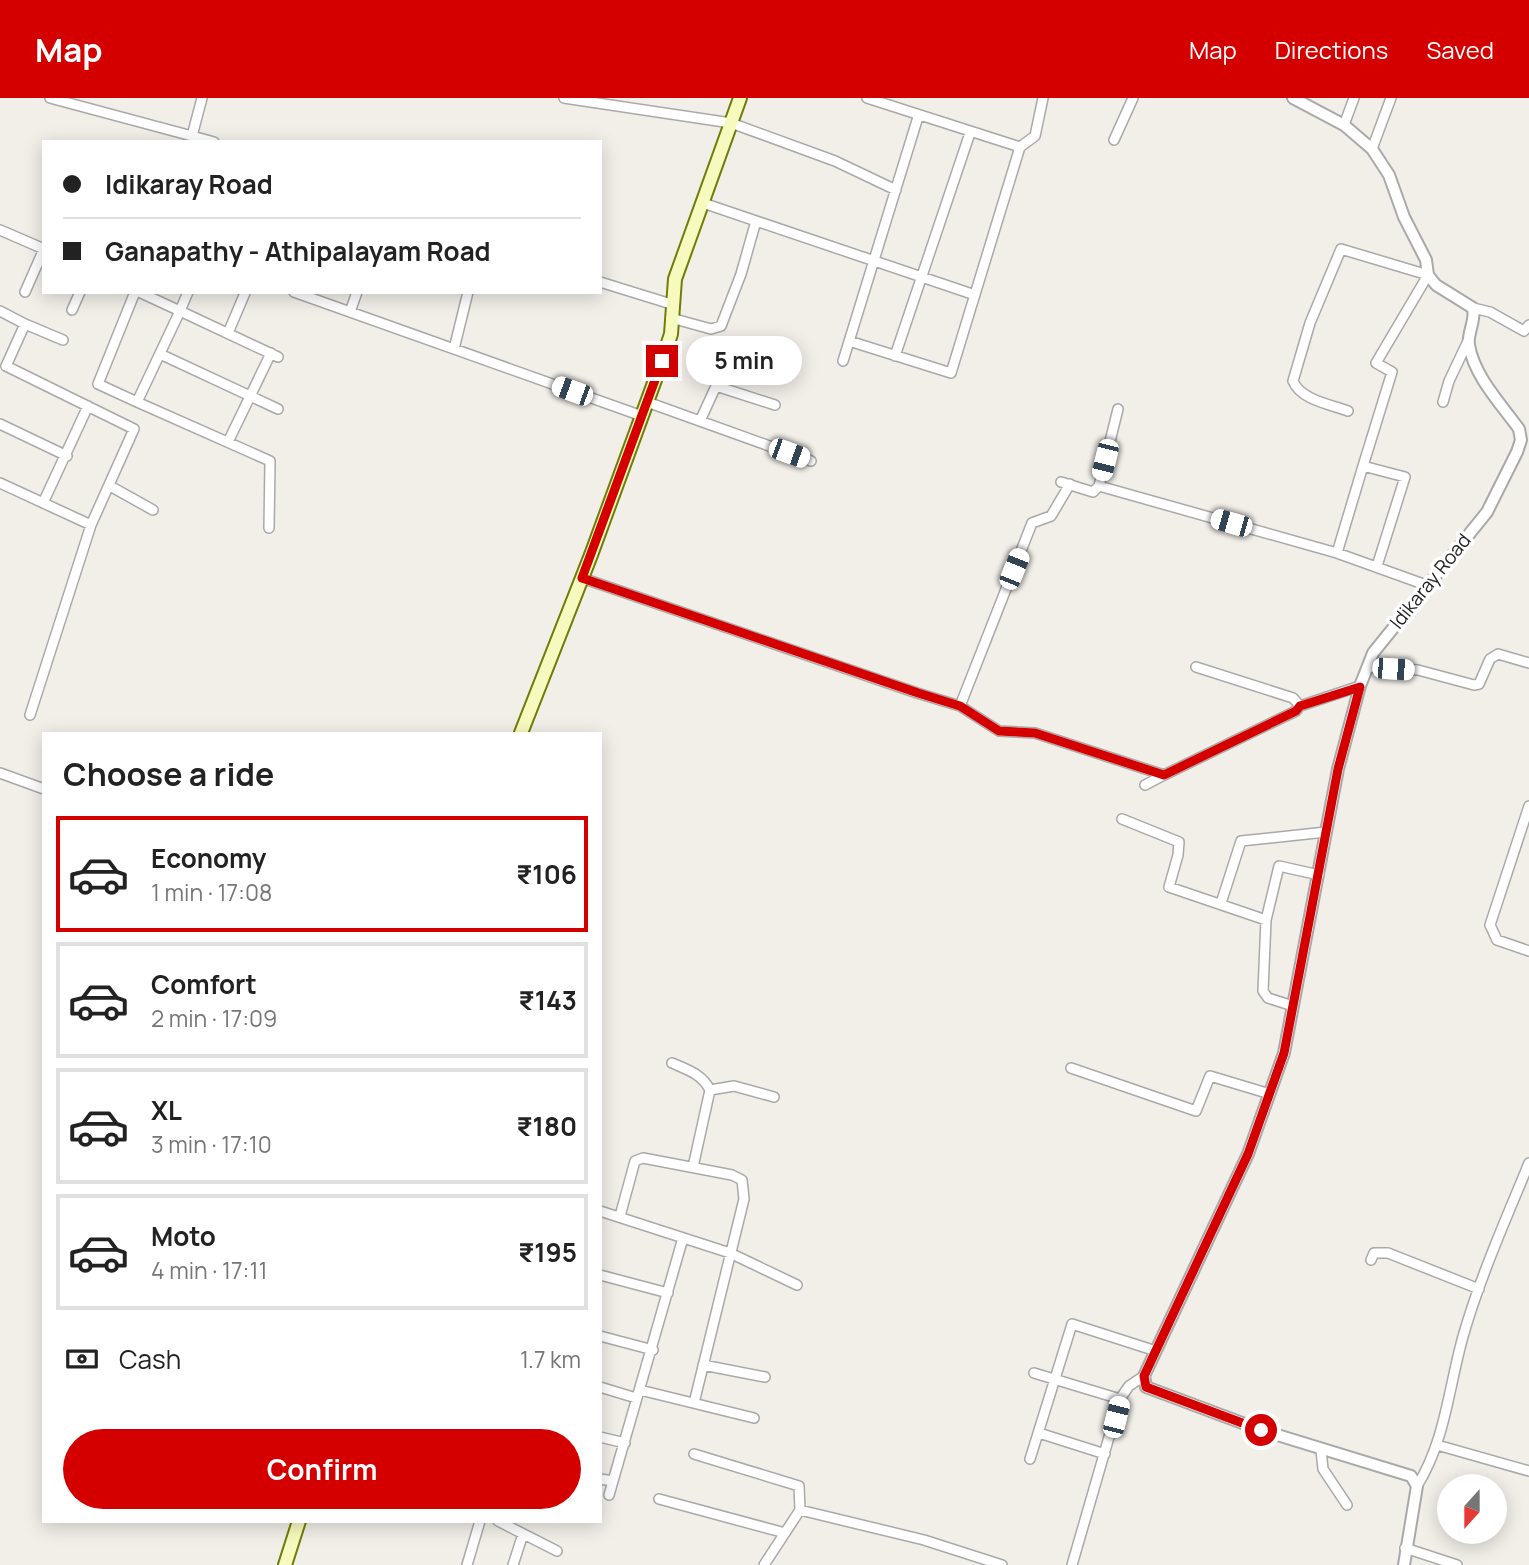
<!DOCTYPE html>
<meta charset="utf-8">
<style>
:root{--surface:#fff;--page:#f2f2f2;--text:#222;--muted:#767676;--line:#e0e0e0;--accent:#d40000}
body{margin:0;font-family:Manrope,sans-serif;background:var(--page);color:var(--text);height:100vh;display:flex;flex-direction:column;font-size:26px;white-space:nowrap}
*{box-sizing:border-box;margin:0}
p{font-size:23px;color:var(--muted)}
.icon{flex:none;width:38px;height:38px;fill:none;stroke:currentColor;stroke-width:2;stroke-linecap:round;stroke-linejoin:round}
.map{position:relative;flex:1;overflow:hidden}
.sheet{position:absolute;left:42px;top:634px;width:560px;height:791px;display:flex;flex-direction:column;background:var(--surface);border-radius:0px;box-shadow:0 4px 18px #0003}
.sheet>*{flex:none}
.top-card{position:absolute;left:42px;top:42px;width:560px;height:154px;border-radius:0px;box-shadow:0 4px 18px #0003;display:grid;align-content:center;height:154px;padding:0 21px;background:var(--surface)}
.needle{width:46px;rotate:201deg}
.controls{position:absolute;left:1437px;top:1376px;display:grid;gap:14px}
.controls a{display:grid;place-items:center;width:70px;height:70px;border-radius:50%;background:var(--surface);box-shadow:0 4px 18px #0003;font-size:35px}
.end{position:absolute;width:32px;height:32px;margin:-16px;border:9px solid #d40000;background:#fff;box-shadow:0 0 0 4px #fff}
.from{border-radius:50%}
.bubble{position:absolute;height:49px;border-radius:24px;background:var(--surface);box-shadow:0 4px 18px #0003;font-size:23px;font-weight:700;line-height:49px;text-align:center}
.car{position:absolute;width:21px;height:42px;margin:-21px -10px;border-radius:9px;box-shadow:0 0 5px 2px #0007;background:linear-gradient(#fff 24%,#345 0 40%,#fff 0 76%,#345 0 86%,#fff 0)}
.top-card b{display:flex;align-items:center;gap:24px;height:66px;font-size:26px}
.top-card b+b{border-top:2px solid var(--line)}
.top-card i{width:18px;height:18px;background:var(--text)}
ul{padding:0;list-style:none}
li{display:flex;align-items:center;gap:21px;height:116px;margin:0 14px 10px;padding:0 7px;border:4px solid var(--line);border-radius:0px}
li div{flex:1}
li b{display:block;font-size:26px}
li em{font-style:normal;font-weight:700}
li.on{border-color:var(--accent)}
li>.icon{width:63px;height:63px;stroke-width:1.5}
h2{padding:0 21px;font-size:32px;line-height:84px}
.pay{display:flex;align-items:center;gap:18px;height:77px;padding:0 21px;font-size:26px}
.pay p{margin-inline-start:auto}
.button{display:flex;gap:14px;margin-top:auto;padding:14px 21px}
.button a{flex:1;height:80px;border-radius:42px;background:var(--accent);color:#fff;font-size:28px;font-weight:700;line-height:80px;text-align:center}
header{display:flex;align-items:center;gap:42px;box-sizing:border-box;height:98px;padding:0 35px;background:var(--accent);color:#fff}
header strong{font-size:33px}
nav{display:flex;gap:38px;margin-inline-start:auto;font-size:24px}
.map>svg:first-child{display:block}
</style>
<header>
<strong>Map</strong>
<nav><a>Map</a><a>Directions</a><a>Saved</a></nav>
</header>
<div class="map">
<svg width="1529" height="1467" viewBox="0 0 1529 1467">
<rect width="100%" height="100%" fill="#f2efe9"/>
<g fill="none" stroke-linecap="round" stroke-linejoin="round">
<defs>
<path id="minor" d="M50,0L192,38L202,0
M564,0L731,25L835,63L896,92
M867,0L1020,49L1035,38L1043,0
M1344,27L1354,0
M192,38L214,44
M1114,42L1133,0
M1372,51L1391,0
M703,105L975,197
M0,132L44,151
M600,184L671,206
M25,194L44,151
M135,194L98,286L137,304
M139,194L180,213L188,194
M294,194L642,318
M1473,210L1490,214L1524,233L1529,227
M72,212L80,194
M0,213L25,226L6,268L134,331L91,427L30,617
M350,214L357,194
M671,220L711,231L721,228L741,176L756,123
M25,226L63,242
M228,235L245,195
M849,243L951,275L1020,49
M454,251L468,194
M160,256L278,311
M895,258L970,35
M843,263L918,19
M647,304L811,363
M1443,304L1449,283L1468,243
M1348,313C1329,306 1301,302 1293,283L1310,225L1341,151L1428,177L1376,265L1392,274L1363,368
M700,323L716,288L775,307
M0,326L67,358
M228,344L271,255
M1061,384L1093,394L1099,388L1118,311
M0,385L91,427
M110,388L153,412
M1099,388L1337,455L1426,487
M43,405L88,308
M269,430L270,363L137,304L180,213L278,259
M1337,455L1363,368L1405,379L1377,468
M582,480L917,595L960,608L999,633L1035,635L1164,677L1145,687
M1196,569L1293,600L1300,608
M1368,569L1418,572L1474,587L1479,586L1490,561L1498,556L1529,565
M960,608L1032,425L1051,418L1070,386
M0,675L44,691
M1164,677L1296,613L1300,608L1360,588
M1529,708L1490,827L1497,842L1529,853
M1122,721L1179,744L1178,757L1169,789L1266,822
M1221,805L1241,743L1326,734
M1293,908L1268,900L1263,893L1266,822L1279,768L1319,777
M672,965C688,972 702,976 710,992
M1071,970L1196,1013L1210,978L1270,996
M693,1069L710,992L734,988L774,999
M600,1113L730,1155L797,1187
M620,1118L635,1063L643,1060L732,1077L742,1082L744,1101L694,1305
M1371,1162L1374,1155H1388L1479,1191
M600,1177L668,1195
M600,1238L653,1252
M703,1267L765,1279
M1034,1275L1120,1301
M600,1289L636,1300
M640,1292L754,1320
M1039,1335L1105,1356
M600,1339L625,1345
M1437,1347L1529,1373
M1321,1352L1323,1371L1347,1407
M694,1356L799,1388L800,1412
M1030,1361L1072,1226L1156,1253
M600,1381L613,1383
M1417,1388C1446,1342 1449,1286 1464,1235C1481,1177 1506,1121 1529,1065
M609,1397L683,1140
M659,1401L785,1435
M498,1423L557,1453
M1405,1450L1457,1467
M467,1467L480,1423
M513,1467L523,1436
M764,1467L800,1412L924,1442L1002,1467
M1072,1467L1120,1301L1129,1288L1144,1278"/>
<path id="tertiary" d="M1293,0L1344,27L1372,51L1389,77L1404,119L1426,162L1428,177L1436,187L1473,210C1476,223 1467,235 1469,247C1474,278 1501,306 1519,331L1521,342L1517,354L1487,414L1373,555L1360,588L1338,671L1284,955L1248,1056L1144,1278L1146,1289L1261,1332L1411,1378L1417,1388L1404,1467"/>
<path id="secondary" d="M521,635L591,457L662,263L671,236L675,181L740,0
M285,1467L299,1423"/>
</defs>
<use href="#minor" stroke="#a9a9a9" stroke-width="12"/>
<use href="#tertiary" stroke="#a9a9a9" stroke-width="14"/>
<use href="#secondary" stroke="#707d05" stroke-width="16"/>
<use href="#minor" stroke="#fff" stroke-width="9"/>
<use href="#tertiary" stroke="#fff" stroke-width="10"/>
<use href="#secondary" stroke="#f7fabf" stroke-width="12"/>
</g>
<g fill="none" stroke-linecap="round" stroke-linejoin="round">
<path stroke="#d40000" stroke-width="9" d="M662,263L582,480L918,595L960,608L999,633L1035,635L1164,677L1296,613L1300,608L1360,589L1338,671L1284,955L1248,1056L1144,1278L1146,1289L1261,1332"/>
</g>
<g text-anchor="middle" stroke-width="7" stroke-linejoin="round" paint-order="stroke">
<g font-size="19" fill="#222" stroke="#fff">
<text transform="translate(1430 483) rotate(-51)" y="7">Idikaray Road</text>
</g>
</g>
</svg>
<div class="controls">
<a><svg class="needle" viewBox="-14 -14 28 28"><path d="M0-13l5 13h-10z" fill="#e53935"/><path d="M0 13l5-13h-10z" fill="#767676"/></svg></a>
</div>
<i class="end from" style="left:1261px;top:1332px"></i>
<i class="end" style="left:662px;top:263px"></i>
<div class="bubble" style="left:686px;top:238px;width:116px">5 min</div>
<i class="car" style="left:572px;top:293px;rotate:290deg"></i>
<i class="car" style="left:789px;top:355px;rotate:110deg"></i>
<i class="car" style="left:1105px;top:362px;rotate:194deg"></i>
<i class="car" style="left:1231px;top:425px;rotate:286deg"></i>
<i class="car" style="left:1014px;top:471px;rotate:22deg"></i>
<i class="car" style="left:1393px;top:571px;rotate:94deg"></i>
<i class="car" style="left:1116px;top:1319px;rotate:14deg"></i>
<div class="top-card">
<b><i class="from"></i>Idikaray Road</b>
<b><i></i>Ganapathy - Athipalayam Road</b>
</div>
<section class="sheet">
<h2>Choose a ride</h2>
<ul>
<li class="on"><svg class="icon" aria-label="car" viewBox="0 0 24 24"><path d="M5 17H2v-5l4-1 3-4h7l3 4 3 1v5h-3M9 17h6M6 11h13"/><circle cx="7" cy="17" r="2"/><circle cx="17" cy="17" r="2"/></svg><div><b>Economy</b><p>1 min · 17:08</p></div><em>₹106</em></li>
<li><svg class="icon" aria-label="car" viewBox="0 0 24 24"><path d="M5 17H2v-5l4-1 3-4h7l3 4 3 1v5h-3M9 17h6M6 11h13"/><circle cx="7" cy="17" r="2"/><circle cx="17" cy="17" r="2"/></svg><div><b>Comfort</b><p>2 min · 17:09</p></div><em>₹143</em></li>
<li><svg class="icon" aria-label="car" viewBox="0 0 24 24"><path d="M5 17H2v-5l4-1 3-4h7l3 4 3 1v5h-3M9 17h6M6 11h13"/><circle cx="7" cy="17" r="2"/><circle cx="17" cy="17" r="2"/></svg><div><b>XL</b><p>3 min · 17:10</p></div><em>₹180</em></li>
<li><svg class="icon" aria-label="car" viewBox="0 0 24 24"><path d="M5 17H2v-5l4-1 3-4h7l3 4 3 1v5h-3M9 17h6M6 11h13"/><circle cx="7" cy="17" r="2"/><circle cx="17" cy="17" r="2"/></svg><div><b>Moto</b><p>4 min · 17:11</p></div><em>₹195</em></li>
</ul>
<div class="pay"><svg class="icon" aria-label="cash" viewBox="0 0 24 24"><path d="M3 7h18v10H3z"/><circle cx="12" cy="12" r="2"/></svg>Cash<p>1.7 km</p></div>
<div class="button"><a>Confirm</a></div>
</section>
</div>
